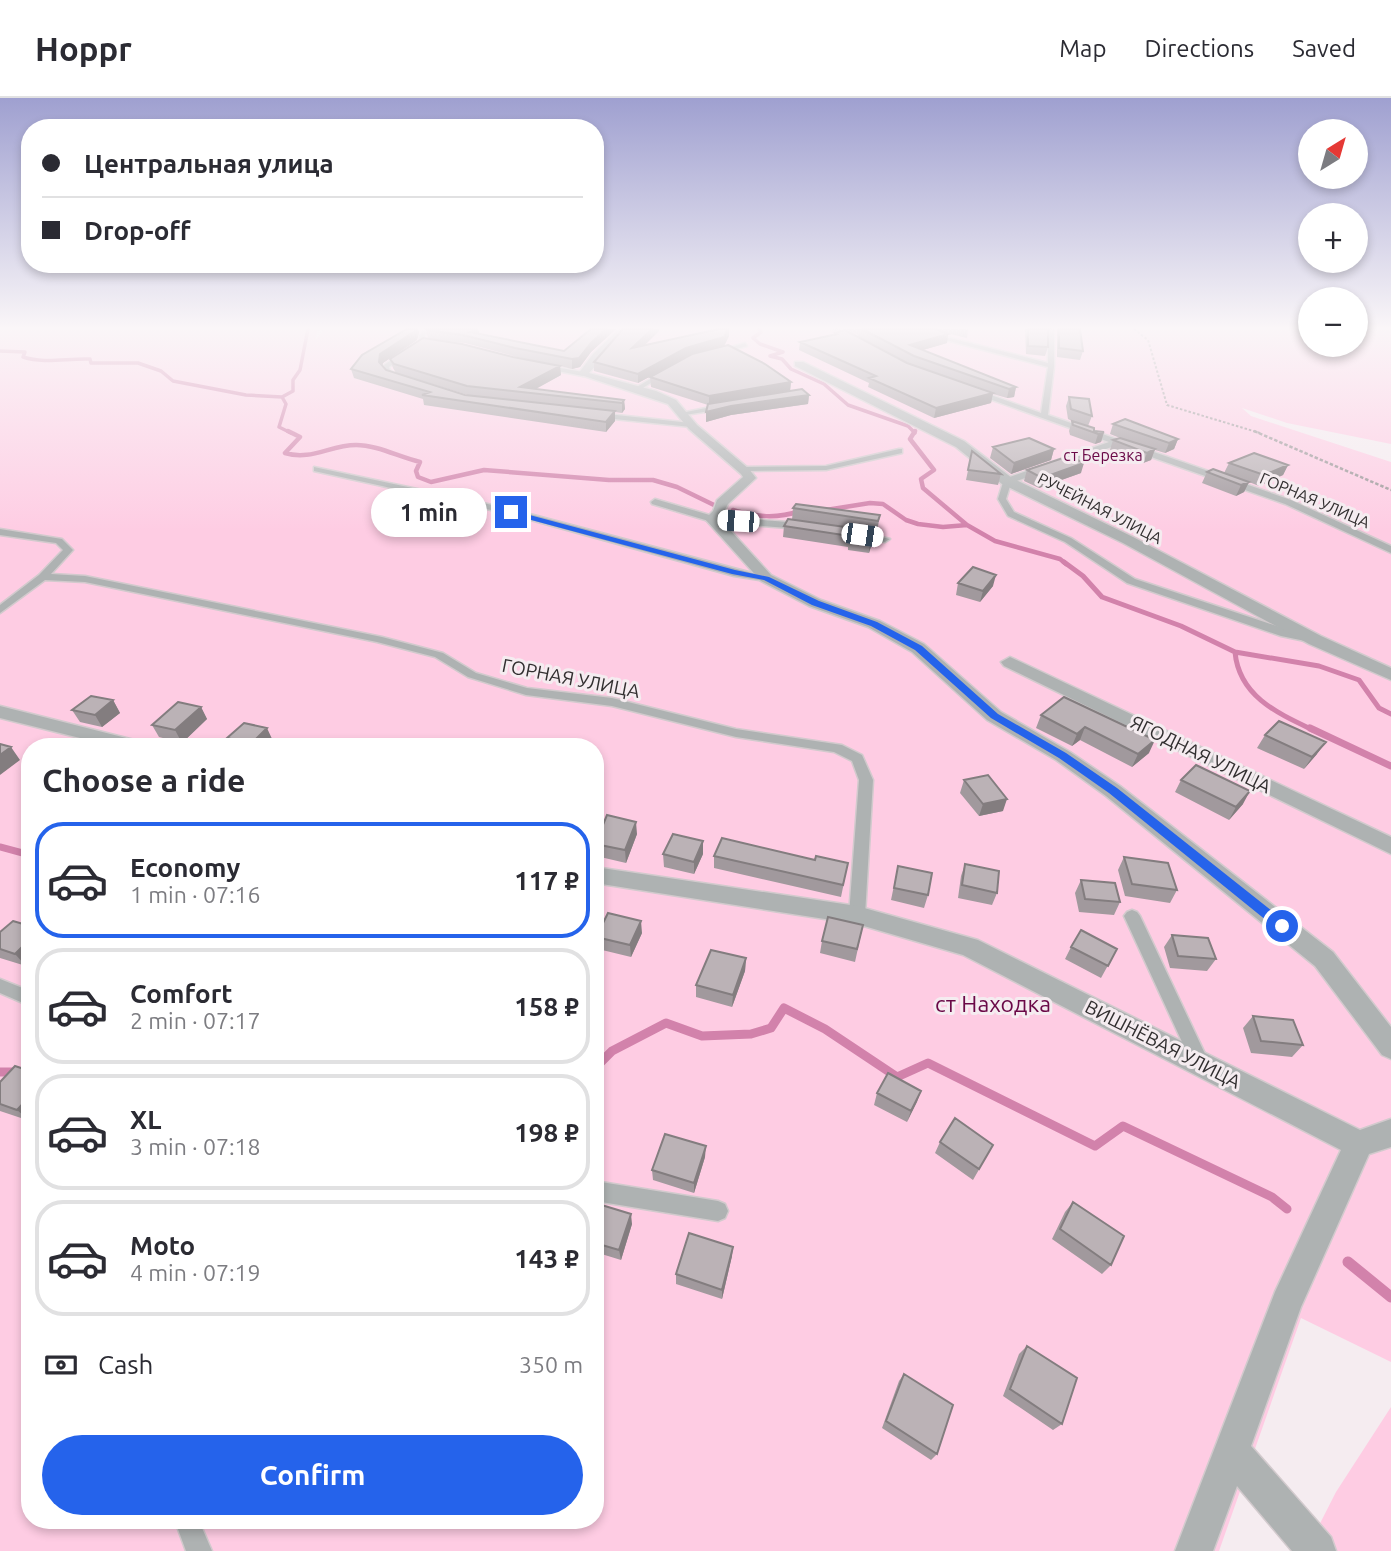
<!DOCTYPE html>
<meta charset="utf-8">
<style>
:root{--surface:#fff;--page:#f2f2f3;--text:#2b2b33;--muted:#7c7c81;--line:#e1e1e2;--accent:#2563eb}
body{margin:0;font-family:Ubuntu,sans-serif;background:var(--page);color:var(--text);height:100vh;display:flex;flex-direction:column;font-size:26px;white-space:nowrap}
*{box-sizing:border-box;margin:0}
p{font-size:23px;color:var(--muted)}
.icon{flex:none;width:38px;height:38px;fill:none;stroke:currentColor;stroke-width:2;stroke-linecap:round;stroke-linejoin:round}
.map{position:relative;flex:1;overflow:hidden}
.details{position:absolute;left:21px;top:640px;width:583px;height:791px;display:flex;flex-direction:column;background:var(--surface);border-radius:28px;box-shadow:0 4px 10px #0003}
.details>*{flex:none}
.hud{position:absolute;left:21px;top:21px;width:583px;height:154px;border-radius:28px;box-shadow:0 4px 10px #0003;display:grid;align-content:center;height:154px;padding:0 21px;background:var(--surface)}
.needle{width:46px;rotate:37deg}
.buttons{position:absolute;left:1298px;top:21px;display:grid;gap:14px}
.buttons a{display:grid;place-items:center;width:70px;height:70px;border-radius:50%;background:var(--surface);box-shadow:0 4px 10px #0003;font-size:35px}
.end{position:absolute;width:32px;height:32px;margin:-16px;border:9px solid #2563eb;background:#fff;box-shadow:0 0 0 4px #fff}
.from{border-radius:50%}
.bubble{position:absolute;height:49px;border-radius:24px;background:var(--surface);box-shadow:0 4px 10px #0003;font-size:23px;font-weight:700;line-height:49px;text-align:center}
.car{position:absolute;width:21px;height:42px;margin:-21px -10px;border-radius:9px;box-shadow:0 0 5px 2px #0007;background:linear-gradient(#fff 24%,#345 0 40%,#fff 0 76%,#345 0 86%,#fff 0)}
.hud b{display:flex;align-items:center;gap:24px;height:66px;font-size:26px}
.hud b+b{border-top:2px solid var(--line)}
.hud i{width:18px;height:18px;background:var(--text)}
ul{padding:0;list-style:none}
li{display:flex;align-items:center;gap:21px;height:116px;margin:0 14px 10px;padding:0 7px;border:4px solid var(--line);border-radius:28px}
li div{flex:1}
li b{display:block;font-size:26px}
li em{font-style:normal;font-weight:700}
li.on{border-color:var(--accent)}
li>.icon{width:63px;height:63px;stroke-width:1.5}
h2{padding:0 21px;font-size:32px;line-height:84px}
.pay{display:flex;align-items:center;gap:18px;height:77px;padding:0 21px;font-size:26px}
.pay p{margin-inline-start:auto}
.action{display:flex;gap:14px;margin-top:auto;padding:14px 21px}
.action a{flex:1;height:80px;border-radius:42px;background:var(--accent);color:#fff;font-size:28px;font-weight:700;line-height:80px;text-align:center}
header{display:flex;align-items:center;gap:42px;box-sizing:border-box;height:98px;padding:0 35px;background:var(--surface);border-bottom:2px solid var(--line)}
header strong{font-size:33px}
nav{display:flex;gap:38px;margin-inline-start:auto;font-size:24px}
.map>svg:first-child{display:block}
</style>
<header>
<strong>Hoppr</strong>
<nav><a>Map</a><a>Directions</a><a>Saved</a></nav>
</header>
<div class="map">
<svg width="1391" height="1453" viewBox="0 0 1391 1453">
<rect width="100%" height="100%" fill="#f5ecf0"/>
<path fill="#fecce3" fill-rule="evenodd" d="M0,231H318L315,243L324,231H1311V247H1356V231H1391V346L1287,325L1242,310L1251,318L1391,364V1264L1301,1220L1219,1453H0ZM30,649H595V1423H30Z
M1391,1309V1453H1306L1336,1394Z"/>
<g fill="none" stroke-linecap="round" stroke-linejoin="round">
<path stroke="#d282ab" stroke-width="3.5" d="M759,231L761,234L753,240L760,246L783,254L770,258L782,261L791,271L824,286L848,307L908,328L915,335
M0,253L25,254L23,259C45,266 67,260 90,261L91,265H138L161,273L173,283L246,297L282,299
M291,335L279,329L286,306L282,299L293,293V282L300,272L308,231"/>
<path stroke="#d282ab" stroke-width="4.5" d="M288,333L300,339L285,355C311,363 330,347 356,347C377,347 399,359 420,364L416,373L418,379L431,384L484,372L609,382H653L677,389L714,407
M915,333L910,341L934,372L921,381L923,390L967,427
M733,412C757,419 776,421 800,413
M826,412L870,405L883,406L906,422L918,426L943,429L967,427L995,443L1060,461L1066,466"/>
<path stroke="#d282ab" stroke-width="5" d="M1064,464L1083,478L1102,499L1181,528L1235,554L1319,568L1359,582L1379,610L1391,616
M1235,554C1239,598 1277,615 1313,632"/>
<path stroke="#d282ab" stroke-width="7" d="M1310,630L1391,668
M0,749L30,757"/>
<path stroke="#d282ab" stroke-width="9" d="M595,970L612,953L666,925L702,938L751,936L771,930L784,910L825,931L897,979L928,965L1095,1048L1123,1028L1272,1099L1287,1111
M0,974H30"/>
<path stroke="#d282ab" stroke-width="11" d="M1348,1164L1391,1199"/>
<defs>
<path id="service" d="M425,231H432L425,237V245L389,269L390,272L402,280V282H398L385,274L384,267L420,243L419,237Z
M831,231H839L859,243L854,244Z
M920,231H928L942,238L1048,265V231H1054V268L1048,317L1291,402L1391,448V455L1285,406L1117,347L1011,385L1006,401L1014,414L1071,440L1135,481L1316,541L1310,544L1281,538L1127,485L1065,444L1008,418L998,401L1004,381L1109,344L970,294L977,292L1041,315L1048,269L938,240Z
M745,245L747,248L715,257L712,255Z
M544,267L583,274L586,276L583,278L542,270Z
M665,272L670,273L638,293L632,292Z
M726,306L730,308L729,310L685,317L681,315Z
M598,315L691,325L695,327L691,329L595,319V315Z
M899,351H902V355L826,372L745,373L741,371L745,369L826,368Z
M314,369L511,411L771,480L766,483L734,478L509,416L314,373Z
M655,401L713,418L801,425L806,428L801,431L712,424L652,406L651,404Z
M0,431L62,441L73,452L51,476L85,478L382,539L443,555L476,575L527,590L612,600L736,631L842,647L862,657L873,682L865,817L862,821L857,823L852,821L849,817L859,682L852,663L834,654L736,639L612,608L526,597L468,579L435,559L377,544L85,484L45,482L0,515V507L39,477L63,452L56,445L0,437Z
M856,433L890,441L885,444L853,438V434Z
M1132,812L1137,814L1140,818L1207,960L1210,966L1207,972L1201,974L1195,972L1124,818L1127,814Z
M0,881L30,893V908L0,895Z
M595,1083L718,1103L725,1106L728,1113L725,1120L718,1123L595,1103Z
M175,1423H199L212,1453H186Z"/>
<path id="minor" d="M619,231H629L589,275L656,293L676,302L697,327L749,371L756,380L728,406L720,421L771,477L821,502L880,523L924,546L1001,614L1070,654L1120,688L1333,854L1391,929V961L1382,957L1315,868L1106,698L1056,662L987,622L912,554L868,529L809,508L761,483L705,421L713,413L717,402L743,379L741,376L689,331L668,306L578,276L593,256Z
M795,264H803L964,343L1012,380L1133,439L1321,538L1391,570V582L1309,546L1123,445L1002,386L956,349L795,268Z
M1010,559L1391,739V756L1004,568L1001,564Z
M0,608L146,645L149,649H116L0,620Z
M595,769L857,808L978,842L1360,1032L1391,1021V1049L1369,1056L1301,1209L1251,1348L1331,1439L1336,1453H1292L1237,1388L1213,1453H1175L1275,1194L1341,1052L963,857L857,826L595,785Z"/>
</defs>
<use href="#service" stroke="#d2cacd" stroke-width="3"/>
<use href="#minor" stroke="#d2cacd" stroke-width="3"/>
<path stroke="#9d9799" stroke-width="2" stroke-dasharray="2.5 2" stroke-linecap="butt" d="M1134,231L1148,242L1167,307L1260,335"/>
<path stroke="#9d9799" stroke-width="2.5" stroke-dasharray="3.5 2" stroke-linecap="butt" d="M1254,333L1391,392"/>
<use href="#service" fill="#aeb2b2" fill-rule="evenodd"/>
<use href="#minor" fill="#aeb2b2" fill-rule="evenodd"/>
</g>
<path fill="#a1999d" fill-rule="evenodd" d="M426,231H478L479,236L564,253L591,231H616L591,254L580,269L572,271L560,268L561,277L536,291L624,302L625,311L622,315L615,314V323L606,334L424,307L423,301L354,280L351,271L419,234L417,242L383,265L382,267L386,272L396,275L393,270L390,261L513,259L539,264L517,259L465,245L428,241ZM406,278L468,297H465Z
M845,231H968L967,240L942,234L948,236L947,245L923,252L1016,289L1014,299L1007,300L993,296L991,305L934,320L868,289L869,285L799,252L800,244L835,236V235L908,265L858,238V237Z
M1025,231H1048V249L1045,258L1026,256Z
M1057,231H1080L1083,253L1080,262L1057,259Z
M659,233L645,247L729,238L724,248L791,284L790,293L809,297L808,306L731,317L706,324L708,307L651,289L650,279L690,258L686,259L638,285L594,273V264Z
M1069,299L1092,318L1088,328L1094,333L1104,334L1101,344L1095,346L1070,337L1069,333L1072,323L1068,321L1066,308Z
M1113,326L1178,341L1174,351L1165,355L1155,352L1151,362L1143,365L1110,352L1113,342L1120,340L1110,336Z
M993,349L1054,351L1051,362L1011,376L990,360Z
M972,353L1001,376L998,387L966,382Z
M1229,365L1288,367L1283,377L1259,388L1249,384L1244,394L1236,398L1202,385L1207,374L1224,375Z
M1027,372L1081,375L1039,390L1024,383Z
M793,410L880,417L878,428L876,434H874L872,445L869,455L848,452V449L783,439L784,428L792,422Z
M958,485L993,488L980,504L956,497Z
M1064,599L1149,655L1132,669L1080,642L1072,648L1036,630L1041,617Z
M113,602L120,615L102,629L80,624L72,612Z
M201,609L207,621L182,645L159,639L152,627Z
M1265,637L1317,656L1304,671L1257,650Z
M227,640L273,643L266,649H231Z
M964,682L1003,713L979,718L960,695Z
M1181,682L1243,706L1229,722L1175,694Z
M637,736L626,765L596,758L595,744Z
M703,743V756L694,776L664,769L663,756Z
M714,758L815,762L848,765L841,799L714,770Z
M1124,759L1177,792L1170,805L1125,798L1118,772Z
M965,766L997,795L992,807L958,800L961,778Z
M898,768L928,797L924,810L891,802Z
M1081,782L1120,804L1114,817L1079,814L1075,795Z
M863,827L855,864L820,855L822,843Z
M0,834L26,868L0,860Z
M642,835L631,859L598,851L596,839Z
M1172,837L1216,861L1207,873L1170,870L1164,849Z
M1071,849L1117,851L1101,880L1065,861Z
M746,860L745,873L732,909L696,899V887Z
M1253,918L1303,947L1292,959L1251,955L1243,930Z
M30,973V1023L0,1013V984Z
M921,993L907,1024L874,1007L877,995Z
M940,1044L993,1047L973,1082L935,1055Z
M705,1059L694,1095L653,1082L652,1072Z
M1073,1104L1111,1167L1102,1176L1052,1141L1065,1114Z
M595,1105L632,1126L621,1162L595,1154Z
M732,1158L722,1201L676,1186V1176Z
M1027,1248L1062,1326L1053,1332L1003,1298L1019,1256Z
M904,1276L937,1356L931,1362L882,1330L899,1283Z"/>
<path fill="#837d7f" d="M416,231H418L419,234L417,242L383,265L381,273L379,264L380,256Z
M478,231L480,239L470,234Z
M606,231H616L591,254L580,269L572,271V261Z
M652,231H659V233L632,259V250Z
M729,231V238L724,248L686,259L638,285V276L686,250Z
M948,236L947,245L909,256L910,247Z
M560,268L561,277L528,295L520,289Z
M791,284L790,293L709,307V298Z
M1016,289L1014,299L1007,300L1009,291Z
M993,295L991,305L934,320L936,310Z
M809,297L808,306L731,317L706,324V314L731,308Z
M624,302L625,311L622,315V305Z
M615,313V323L606,334V324Z
M1104,334L1101,344L1095,346L1098,336Z
M1178,341L1174,351L1165,355L1169,345Z
M1054,351L1051,362L1011,376L1014,365Z
M1155,351L1151,362L1143,365L1147,355Z
M1084,365L1081,375L1039,390L1042,380Z
M1288,367L1283,377L1259,388L1264,377Z
M1249,384L1244,394L1236,398L1241,387Z
M874,433L872,445L869,455L870,444Z
M996,477L993,488L980,504L983,493Z
M113,602L120,615L102,629L95,617Z
M201,609L207,621L182,645L175,632Z
M1085,629L1080,642L1072,648L1077,636Z
M267,630L273,643L266,649H253L251,646Z
M1155,642L1149,655L1132,669L1138,656Z
M1326,644L1317,656L1304,671L1312,659Z
M11,649L20,662L0,677V657Z
M1250,693L1243,706L1229,722L1236,709Z
M1007,701L1003,713L979,718L983,706Z
M636,724L637,736L626,765L625,752Z
M703,743V756L694,776V764Z
M641,823L642,835L631,859L630,847Z
M30,841V864L26,868L15,856Z
M746,860L745,873L732,909L733,897Z
M921,993L917,1004L907,1024L911,1013Z
M30,998V1023L17,1012Z
M706,1048L705,1059L694,1095V1085Z
M631,1116L632,1126L621,1162L619,1152Z
M733,1149L732,1158L722,1201V1192Z"/>
<path fill="#bbb2b6" stroke="#837d7f" stroke-width="2" d="M407,231H416L415,233L380,256L379,264L386,272L465,297L615,313L606,324L422,297L430,294L351,271L362,257Z
M426,231H478L470,234L564,253L591,231H606L591,245L579,260L572,261L515,250L463,237L427,232Z
M623,231H652L632,250L719,231H728L724,239L686,250L638,276L594,264Z
M862,231H936L948,236L910,247L1016,289L1009,291L914,258Z
M1028,231H1048V249L1028,248Z
M1059,231H1080L1083,253L1059,250Z
M845,232L907,265L993,295L936,310L869,280L876,278L800,244L837,236L835,235Z
M423,240L462,246L513,259L560,268L520,289L624,302L622,305L467,288L394,266L390,261Z
M728,247L765,266L791,284L709,298L650,279L692,256Z
M802,291L809,297L731,308L706,314L708,306Z
M1069,299L1089,301L1092,318L1071,311Z
M1125,321L1178,341L1169,345L1113,326Z
M1072,323L1094,330V333L1104,334L1098,336L1073,327Z
M1029,340L1054,351L1014,365L993,349Z
M1120,340L1155,351L1147,355L1113,342Z
M972,353L1001,376L968,372Z
M1254,355L1288,367L1264,377L1229,365Z
M1069,358L1084,365L1042,380L1027,372Z
M1213,371L1249,384L1241,387L1207,374Z
M796,406L880,417L878,423L793,410Z
M788,421L874,433L870,444L849,441L850,438L784,428Z
M973,469L996,477L983,493L958,485Z
M91,598L113,602L95,617L72,612Z
M1064,599L1155,642L1138,656L1085,629L1077,636L1041,617Z
M178,604L201,609L175,632L152,627Z
M1279,623L1326,644L1312,659L1265,637Z
M244,625L267,630L251,646L227,640Z
M281,642L305,647L303,649H273Z
M0,646L11,649L0,657Z
M1196,667L1250,693L1236,709L1181,682Z
M988,677L1007,701L983,706L964,682Z
M607,717L636,724L625,752L595,746Z
M673,736L703,743L694,764L663,756Z
M722,740L815,762L816,758L848,765L843,787L714,758Z
M1124,759L1168,765L1177,792L1132,786Z
M965,766L999,773L997,795L962,787Z
M898,768L932,775L928,797L894,790Z
M1081,782L1115,785L1120,804L1085,801Z
M608,815L641,823L630,847L596,839Z
M828,819L863,827L857,851L822,843Z
M13,823L30,828V841L15,856L0,851V834Z
M1081,832L1117,851L1108,868L1071,849Z
M1172,837L1208,840L1216,861L1178,858Z
M711,852L746,860L733,897L696,887Z
M1253,918L1293,922L1303,947L1261,943Z
M15,968L30,973V998L17,1012L0,1006V984Z
M888,975L921,993L911,1013L877,995Z
M955,1020L993,1047L979,1071L940,1044Z
M665,1036L706,1048L694,1085L652,1072Z
M1073,1104L1124,1138L1111,1167L1060,1131Z
M595,1105L631,1116L619,1152L595,1145Z
M689,1135L733,1149L722,1192L676,1176Z
M1027,1248L1077,1280L1062,1326L1010,1291Z
M904,1276L953,1307L937,1356L886,1323Z"/>
<linearGradient id="sky" x2="0" y2="1"><stop stop-color="#9fa0d0"/><stop offset="0.53" stop-color="#faf6f8"/><stop offset="1" stop-color="#faf6f8" stop-opacity="0"/></linearGradient>
<rect width="1391" height="434" fill="url(#sky)"/>
<path fill="#2563eb" d="M511,412L735,472L769,479L819,503L877,524L922,548L998,616L1066,655L1117,690L1286,824V831H1277L1109,695L1059,660L991,620L915,552L871,528L812,507L764,482L732,476L509,416Z"/>
<g text-anchor="middle" stroke-width="6" stroke-linejoin="round" paint-order="stroke">
<g font-size="16" fill="#6a0847" stroke="#f5ecf0">
<text x="1103" y="363">ст Березка</text>
</g>
<g font-size="16" fill="#322f30" stroke="#f5ecf0">
<text transform="translate(1315 402) rotate(23)" y="6">ГОРНАЯ УЛИЦА</text>
<text transform="translate(1100 410) rotate(27)" y="6">РУЧЕЙНАЯ УЛИЦА</text>
</g>
<g font-size="19" fill="#322f30" stroke="#f5ecf0">
<text transform="translate(571 580) rotate(11)" y="7">ГОРНАЯ УЛИЦА</text>
<text transform="translate(1201 656) rotate(26)" y="7">ЯГОДНАЯ УЛИЦА</text>
<text transform="translate(1163 946) rotate(27)" y="7">ВИШНЁВАЯ УЛИЦА</text>
</g>
<g font-size="23" fill="#6a0847" stroke="#f5ecf0">
<text x="993" y="914">ст Находка</text>
</g>
</g>
</svg>
<div class="buttons">
<a><svg class="needle" viewBox="-14 -14 28 28"><path d="M0-13l5 13h-10z" fill="#e53935"/><path d="M0 13l5-13h-10z" fill="#7c7c81"/></svg></a>
<a>+</a>
<a>−</a>
</div>
<i class="end from" style="left:1282px;top:828px"></i>
<i class="end" style="left:511px;top:414px"></i>
<div class="bubble" style="left:371px;top:390px;width:116px">1 min</div>
<i class="car" style="left:738px;top:423px;rotate:274deg"></i>
<i class="car" style="left:862px;top:437px;rotate:98deg"></i>
<div class="hud">
<b><i class="from"></i>Центральная улица</b>
<b><i></i>Drop-off</b>
</div>
<section class="details">
<h2>Choose a ride</h2>
<ul>
<li class="on"><svg class="icon" aria-label="car" viewBox="0 0 24 24"><path d="M5 17H2v-5l4-1 3-4h7l3 4 3 1v5h-3M9 17h6M6 11h13"/><circle cx="7" cy="17" r="2"/><circle cx="17" cy="17" r="2"/></svg><div><b>Economy</b><p>1 min · 07:16</p></div><em>117 ₽</em></li>
<li><svg class="icon" aria-label="car" viewBox="0 0 24 24"><path d="M5 17H2v-5l4-1 3-4h7l3 4 3 1v5h-3M9 17h6M6 11h13"/><circle cx="7" cy="17" r="2"/><circle cx="17" cy="17" r="2"/></svg><div><b>Comfort</b><p>2 min · 07:17</p></div><em>158 ₽</em></li>
<li><svg class="icon" aria-label="car" viewBox="0 0 24 24"><path d="M5 17H2v-5l4-1 3-4h7l3 4 3 1v5h-3M9 17h6M6 11h13"/><circle cx="7" cy="17" r="2"/><circle cx="17" cy="17" r="2"/></svg><div><b>XL</b><p>3 min · 07:18</p></div><em>198 ₽</em></li>
<li><svg class="icon" aria-label="car" viewBox="0 0 24 24"><path d="M5 17H2v-5l4-1 3-4h7l3 4 3 1v5h-3M9 17h6M6 11h13"/><circle cx="7" cy="17" r="2"/><circle cx="17" cy="17" r="2"/></svg><div><b>Moto</b><p>4 min · 07:19</p></div><em>143 ₽</em></li>
</ul>
<div class="pay"><svg class="icon" aria-label="cash" viewBox="0 0 24 24"><path d="M3 7h18v10H3z"/><circle cx="12" cy="12" r="2"/></svg>Cash<p>350 m</p></div>
<div class="action"><a>Confirm</a></div>
</section>
</div>
